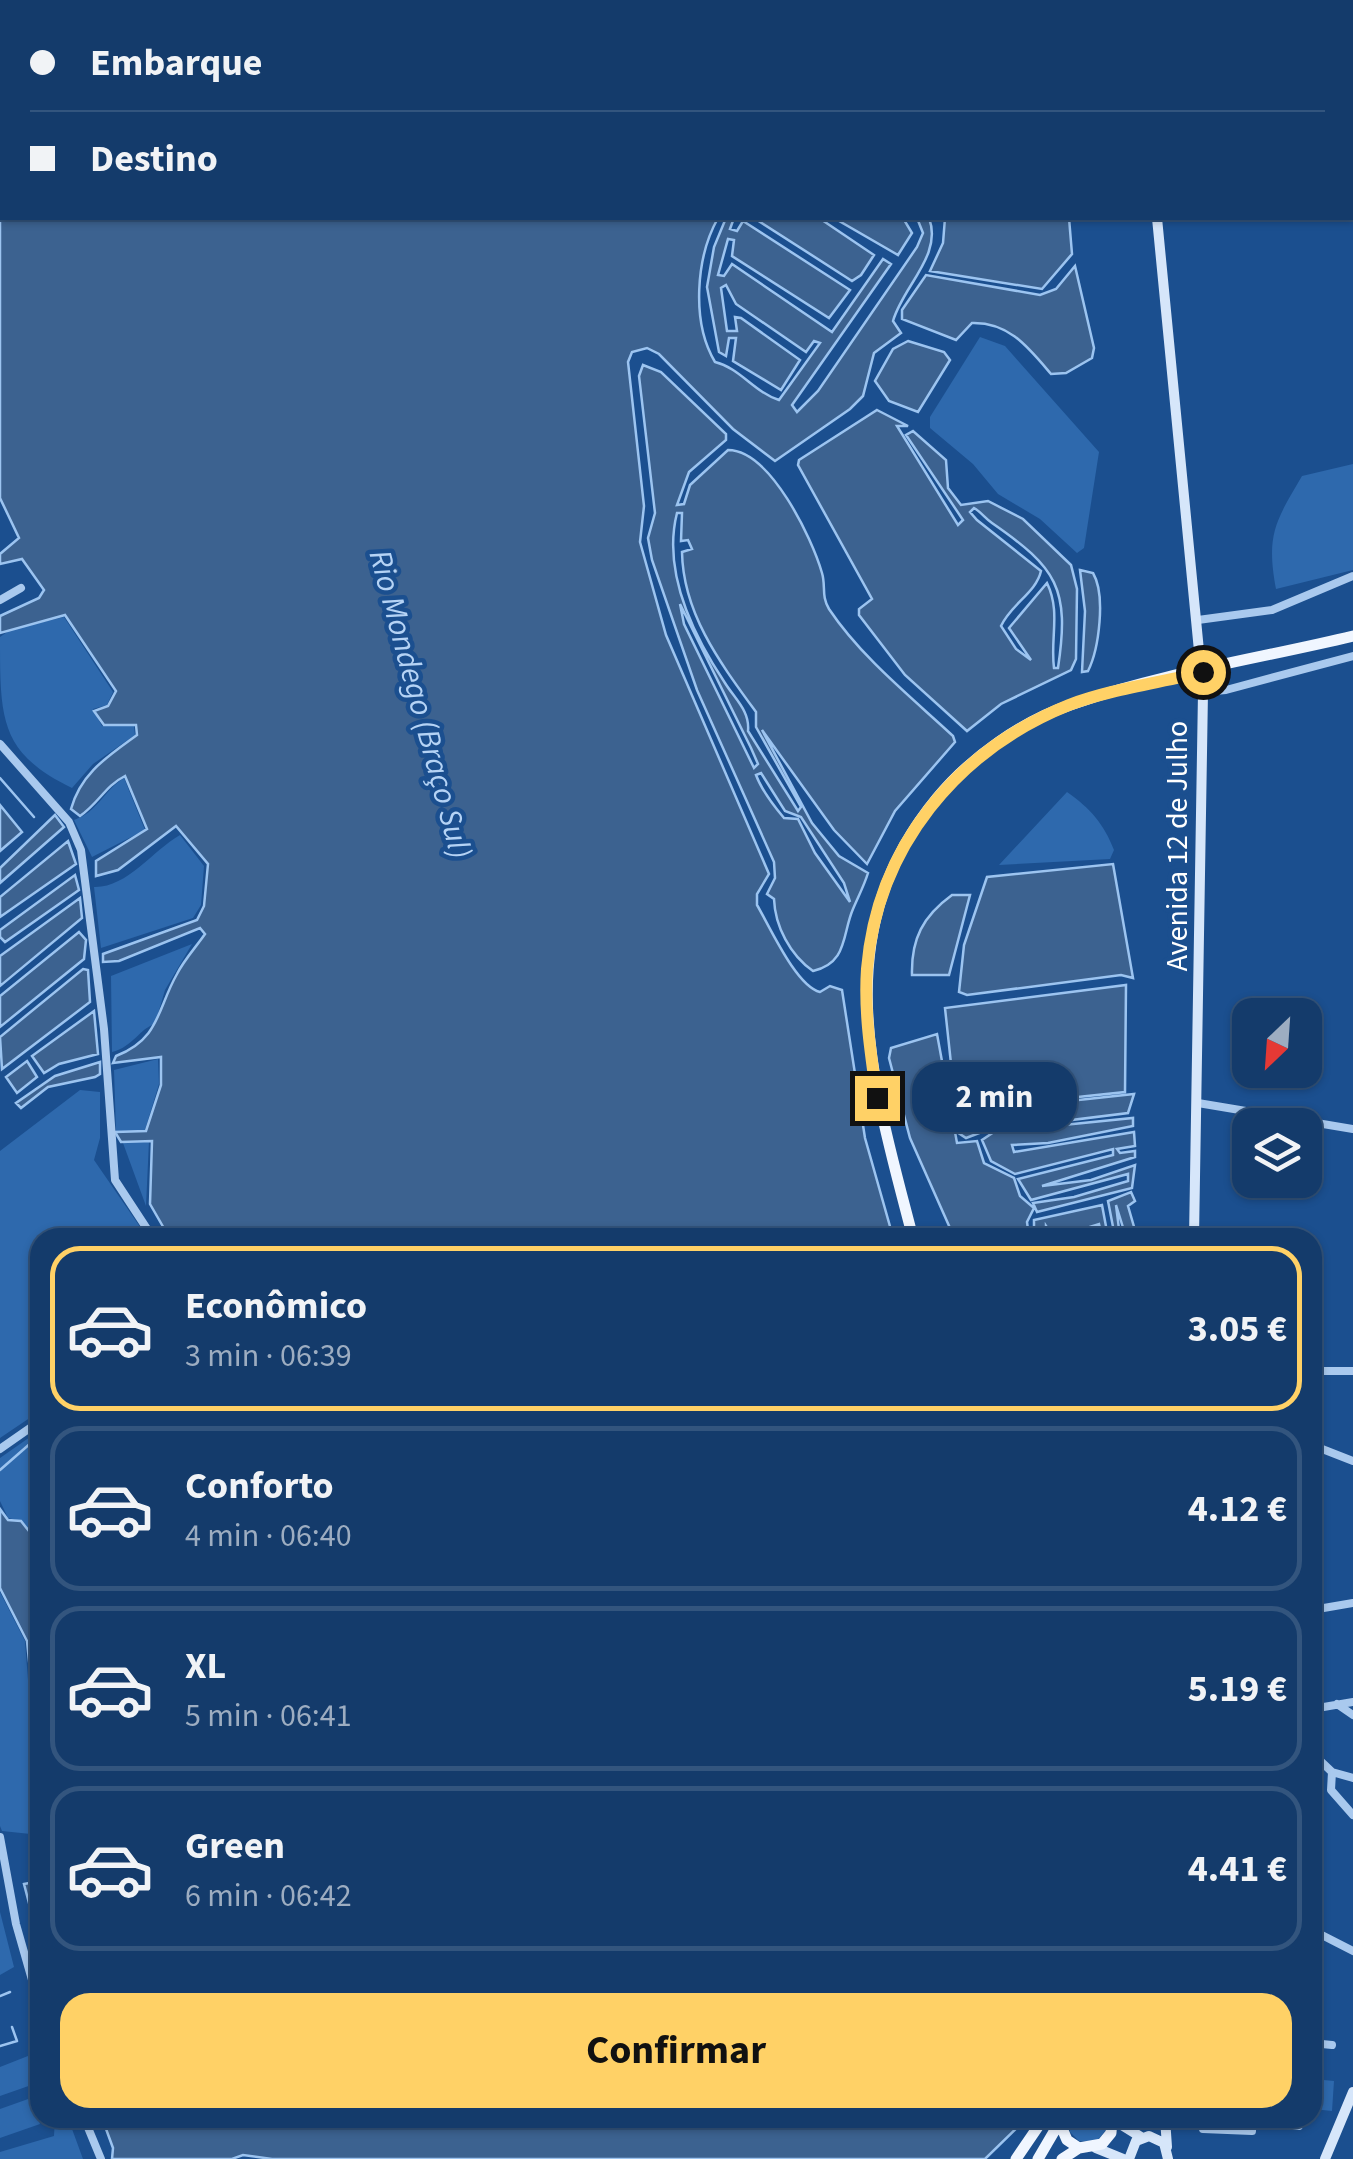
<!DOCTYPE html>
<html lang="pt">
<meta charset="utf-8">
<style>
:root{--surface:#143b6b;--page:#1d4271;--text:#f1f3f6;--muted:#9dadc1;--line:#33557e;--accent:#ffd166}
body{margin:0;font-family:"Source Sans 3",sans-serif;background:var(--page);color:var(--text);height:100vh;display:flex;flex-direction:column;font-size:38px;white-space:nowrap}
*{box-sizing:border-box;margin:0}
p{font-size:32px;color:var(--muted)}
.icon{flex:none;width:55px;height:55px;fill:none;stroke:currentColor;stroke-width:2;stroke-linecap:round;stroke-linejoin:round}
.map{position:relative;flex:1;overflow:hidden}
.side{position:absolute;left:30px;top:1228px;width:1292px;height:900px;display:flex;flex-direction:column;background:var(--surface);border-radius:30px;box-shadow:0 2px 8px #0004,0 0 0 2px var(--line)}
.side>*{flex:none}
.guide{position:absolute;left:0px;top:0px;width:1355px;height:220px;box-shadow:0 2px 8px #0004,0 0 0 2px var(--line);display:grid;align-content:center;height:220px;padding:0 30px;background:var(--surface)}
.needle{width:65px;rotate:205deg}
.fabs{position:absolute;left:1232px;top:998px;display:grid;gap:20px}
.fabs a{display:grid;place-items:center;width:90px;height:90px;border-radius:20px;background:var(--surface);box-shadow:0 2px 8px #0004,0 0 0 2px var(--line);font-size:50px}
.end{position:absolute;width:45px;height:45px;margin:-22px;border:12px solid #ffd166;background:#111;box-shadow:0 0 0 5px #111}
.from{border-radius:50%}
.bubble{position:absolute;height:70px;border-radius:30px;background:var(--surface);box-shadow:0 2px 8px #0004,0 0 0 2px var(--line);font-size:32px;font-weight:700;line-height:70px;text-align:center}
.guide b{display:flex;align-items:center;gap:35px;height:95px;font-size:38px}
.guide b+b{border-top:2px solid var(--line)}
.guide i{width:25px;height:25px;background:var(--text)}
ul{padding:18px 0 0;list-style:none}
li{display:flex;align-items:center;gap:30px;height:165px;margin:0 20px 15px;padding:0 10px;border:5px solid var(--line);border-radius:30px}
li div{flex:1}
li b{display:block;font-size:38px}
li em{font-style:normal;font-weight:700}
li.selected{border-color:var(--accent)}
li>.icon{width:90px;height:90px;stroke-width:1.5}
.action{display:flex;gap:20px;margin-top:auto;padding:20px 30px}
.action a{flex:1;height:115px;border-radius:30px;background:var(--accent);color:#111;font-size:40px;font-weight:700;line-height:115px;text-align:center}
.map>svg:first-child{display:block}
</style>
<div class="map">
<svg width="1353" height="2159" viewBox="0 0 1353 2159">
<rect width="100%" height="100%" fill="#1b4f8f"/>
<path fill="#2e69ad" d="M980,337L1005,346L1099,452L1084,548L1077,553L1040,519L998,494L973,464L930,428V417Z
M1353,464V570L1276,589C1266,535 1275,522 1302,476Z
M64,617L113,692L107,705L93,709L102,726H134L135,735L93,764L72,788C0,753 0,720 0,637L10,630Z
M124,778L145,830L92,857L74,820C98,812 103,791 124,778Z
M1067,792C1090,808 1104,824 1114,850L1110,859L999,865Z
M180,835L204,866L201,905L193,918L101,948L94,887C127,888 152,851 180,835Z
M192,944L165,990L155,1024C140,1028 133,1047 112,1052L111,976Z
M158,1059L159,1084L145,1130L116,1131L114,1070Z
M80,1090L100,1092V1138L94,1160L147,1237L40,1238V1411L0,1438V1151Z
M149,1141L146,1206L123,1143Z
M40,1430V1545L21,1521L8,1518L0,1501V1458Z
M0,1592L25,1641L40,1835L2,1831L0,1826Z
M0,1912L14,1967L0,1975Z
M33,2054L40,2056V2082L0,2096V2067Z
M1313,2079L1334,2081L1332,2111L1313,2109Z
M31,2098L40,2124L0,2138V2109Z
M55,2118H68L83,2159H0V2152L54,2136Z
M1069,2118H1105V2131L1097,2141H1079L1070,2132Z"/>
<path fill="#3c6290" stroke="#9cc4f0" stroke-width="2.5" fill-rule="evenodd" d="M0,0H464L467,2H2V218H718C696,257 691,322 715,362C740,368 754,392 779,400L820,343L814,341L806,352L736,304L726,285L721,288L727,331H737L735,317L741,318L800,360L781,390L733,361L736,338H729L726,356L719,352L707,287L714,247L726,218H734L730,229L737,231L743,221L850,290L829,318L732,256L734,240L728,239L718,275L724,276L732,264L832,332L883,259L891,264L792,405L797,412L818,391L917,247L923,233L917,218H929C943,255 903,286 893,321L901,333L874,353L863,396L850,409L775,461L733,429L659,354L647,348L632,352L628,362L644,506L640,542L666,635L769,874L757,894V905C770,927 796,986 820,992L830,986L842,990L865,1138L893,1237H169L150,1204L152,1141L121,1142L115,1132L146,1131L161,1085V1057L113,1063L116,1056C160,1039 157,1009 177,974C184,960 196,947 205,934L200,928L119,961L103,962V954L197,920L204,906L208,864L176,826L118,870L96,876V861L147,829L125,776C105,786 99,803 80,816L71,809C81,773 107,757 137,735L136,725H104L94,711L108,706L116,691L65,615L0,633V616L39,598L44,590L22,559L0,564V554L19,538L0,498Z
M754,218H819L874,255L861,275L852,281Z
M834,218H903L912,233L898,255Z
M945,218H1069L1072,254L1042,289L930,271L943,243Z
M1075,266L1094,348L1092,358L1066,373L1051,374C1028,347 1009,322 972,323L956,340L902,319V310L926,275L1040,295L1056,289Z
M908,341L944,352L950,360L918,412L889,401L875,381L893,349Z
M643,365L661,372L726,434V440L689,472L677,505L684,504L690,485L728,450C770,450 812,538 822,573C826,586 821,596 829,609C861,657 911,697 953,736L955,742L895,811L867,864L834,830L762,730L812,823L839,856L868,873C864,886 858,897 853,909C842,934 848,963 813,971C790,955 775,926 774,899L767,894L775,878L774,862L697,690L652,560L648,538L655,513L639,376ZM677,513H682L681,541L688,540L692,549L682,552C683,614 721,664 756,712V727L801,807L798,811L748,731C750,711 735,699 725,683C693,635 662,572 677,513ZM680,604L751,748L758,764L754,768L684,624ZM761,773L785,811L801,817L844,883L850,902L815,853L798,819L784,818C773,805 762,791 756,775Z
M877,410L908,426H897L958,525L963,520L906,435L913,431L946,460L948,488L961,505L988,501L1023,519L1071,565L1077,589L1076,659L1071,670L1001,704L967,731L905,675L859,615V609L872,599L798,465L799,460ZM974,508C981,512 985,518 992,523C1057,568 1070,588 1058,668H1054C1050,638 1061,612 1047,583L1009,628L1031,660L1016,649L1001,626C1011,604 1036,593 1041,571L977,520L970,512Z
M1080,570L1093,573C1106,595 1099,649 1088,671L1082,672L1085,611Z
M0,805L22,832L0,851Z
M55,815L64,827L0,883V868Z
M68,841L76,864L0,917V897Z
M1113,864L1133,978L1121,975L967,995L959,992L964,945L987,877Z
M75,875L79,890L5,942L0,937V930Z
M952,895H970L949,975H912C911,939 923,916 952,895Z
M80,898L82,918L0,986V956Z
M79,932L86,940L84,959L0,1027V996Z
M83,969L88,970L90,1002L2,1069L0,1037Z
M1126,985L1125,1092L956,1110L945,1008Z
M94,1011L98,1054L59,1064L44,1073L32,1056Z
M937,1034L957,1143L977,1141L984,1163L1014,1178L1020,1196L1034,1208L1027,1222L1029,1237H954L910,1138L889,1058L891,1048Z
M27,1061L37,1077L17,1093L6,1077Z
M100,1062V1074L95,1077L48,1087L21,1108L16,1103L55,1076Z
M1134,1094L1128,1113L1015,1127L1014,1107Z
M1010,1107V1116L964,1121L1011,1120L1012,1129L995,1127L966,1138L957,1132V1114Z
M1133,1118V1126L1048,1143L1012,1145L1014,1152L1134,1132L1135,1146L1117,1149L1120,1153L1135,1151V1157L1042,1186L1091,1180L1135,1165L1132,1188L1037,1212L1033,1203L1074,1197L1128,1181V1174L1031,1200L1018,1179L1113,1155V1149L1015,1174L991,1161L982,1140L994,1132Z
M1131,1192L1135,1201L1128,1206L1137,1237H1126L1116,1205L1120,1237H1115L1108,1201Z
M1102,1205L1108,1237H1079L1101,1232L1099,1224L1054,1238L1046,1226V1237H1034V1220Z
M0,1509L8,1520L21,1521L40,1545V1768L27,1641L0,1588Z
M40,1881V1945L24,1884Z
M102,2118H1027L985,2159H272L243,2155L232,2159H112L113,2148Z"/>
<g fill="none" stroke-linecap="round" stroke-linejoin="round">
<path stroke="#9cc4f0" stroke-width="2.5" d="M0,778L34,817
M0,1470L40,1435
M0,1996L10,1992
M0,2046L17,2041L12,2027"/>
<path stroke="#3c6290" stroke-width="9" d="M934,2L936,0"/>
<path stroke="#a9c9ee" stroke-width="8" d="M0,600L21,588
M1198,620L1272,610L1353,576
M1203,692L1226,690L1353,656
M0,744L69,822L81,850L104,1029L115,1180L153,1238
M1198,1103L1353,1129
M1312,1371H1353
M1312,1445L1353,1461
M0,1449L40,1421
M1312,1610L1353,1603
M1337,1704L1353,1715
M1312,1709L1353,1702
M1312,1753L1332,1772L1331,1790L1353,1815
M1332,1772L1353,1778
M0,1837L16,1924L40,2008
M1312,1930L1353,1951
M1312,2043L1332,2045
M84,2118L101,2159
M1203,2118V2129L1252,2131V2122L1299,2126"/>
<path stroke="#d6e6fa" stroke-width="10" d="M1135,0V2
M1157,218L1203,692L1194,1238
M1165,2118L1167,2147
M1112,2119L1141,2137
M1096,2148L1123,2159
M1129,2159L1136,2141L1149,2136L1164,2143L1168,2159
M1325,2159L1353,2092"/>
<path stroke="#f0f6ff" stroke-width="11" d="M913,1238C873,1083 824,935 937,798C971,757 1022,721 1073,704C1163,673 1261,658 1353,636
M1061,2126L1067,2140L1079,2148
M1016,2159L1044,2118
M1038,2159L1062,2118
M1062,2159L1079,2148L1102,2144L1111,2133L1112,2118"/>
</g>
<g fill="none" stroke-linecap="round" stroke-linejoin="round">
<path stroke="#ffd166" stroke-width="12" d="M877,1098C871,1055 864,1013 867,969C877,847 957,750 1069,705C1111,689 1159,683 1203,672"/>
</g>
<g text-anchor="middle" stroke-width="9" stroke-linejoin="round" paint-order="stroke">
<g font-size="30" fill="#fff" stroke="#1b4f8f">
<text transform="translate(1177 846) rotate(-90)" y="10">Avenida 12 de Julho</text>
</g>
<g font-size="32" font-style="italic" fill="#b5d3f5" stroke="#1b4f8f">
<text transform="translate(421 704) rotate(75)" y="11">Rio Mondego (Braço Sul)</text>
</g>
</g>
</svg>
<div class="fabs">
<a><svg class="needle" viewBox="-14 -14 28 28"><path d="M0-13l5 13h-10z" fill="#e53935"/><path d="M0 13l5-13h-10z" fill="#9dadc1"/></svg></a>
<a><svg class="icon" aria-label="layers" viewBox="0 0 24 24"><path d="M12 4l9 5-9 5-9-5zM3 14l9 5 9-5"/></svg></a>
</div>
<i class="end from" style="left:1203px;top:672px"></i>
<i class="end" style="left:877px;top:1098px"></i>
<div class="bubble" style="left:912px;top:1062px;width:165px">2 min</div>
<div class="guide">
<b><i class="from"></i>Embarque</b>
<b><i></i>Destino</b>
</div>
<section class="side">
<ul>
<li class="selected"><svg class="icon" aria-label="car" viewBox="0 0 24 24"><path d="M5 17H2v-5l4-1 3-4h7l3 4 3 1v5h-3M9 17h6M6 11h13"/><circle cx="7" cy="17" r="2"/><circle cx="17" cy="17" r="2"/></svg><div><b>Econômico</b><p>3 min · 06:39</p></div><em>3.05 €</em></li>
<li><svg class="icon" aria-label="car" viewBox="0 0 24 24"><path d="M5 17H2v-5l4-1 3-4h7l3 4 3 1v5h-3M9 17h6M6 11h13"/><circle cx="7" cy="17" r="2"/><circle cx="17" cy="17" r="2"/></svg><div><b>Conforto</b><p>4 min · 06:40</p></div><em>4.12 €</em></li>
<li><svg class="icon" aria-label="car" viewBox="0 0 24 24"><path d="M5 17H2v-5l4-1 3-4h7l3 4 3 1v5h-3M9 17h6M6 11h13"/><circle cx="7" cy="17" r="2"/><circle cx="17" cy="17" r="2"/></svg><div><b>XL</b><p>5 min · 06:41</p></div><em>5.19 €</em></li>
<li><svg class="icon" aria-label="car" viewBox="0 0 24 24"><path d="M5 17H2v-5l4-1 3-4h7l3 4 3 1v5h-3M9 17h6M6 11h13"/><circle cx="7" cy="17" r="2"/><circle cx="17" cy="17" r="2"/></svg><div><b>Green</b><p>6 min · 06:42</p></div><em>4.41 €</em></li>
</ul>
<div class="action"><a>Confirmar</a></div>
</section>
</div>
